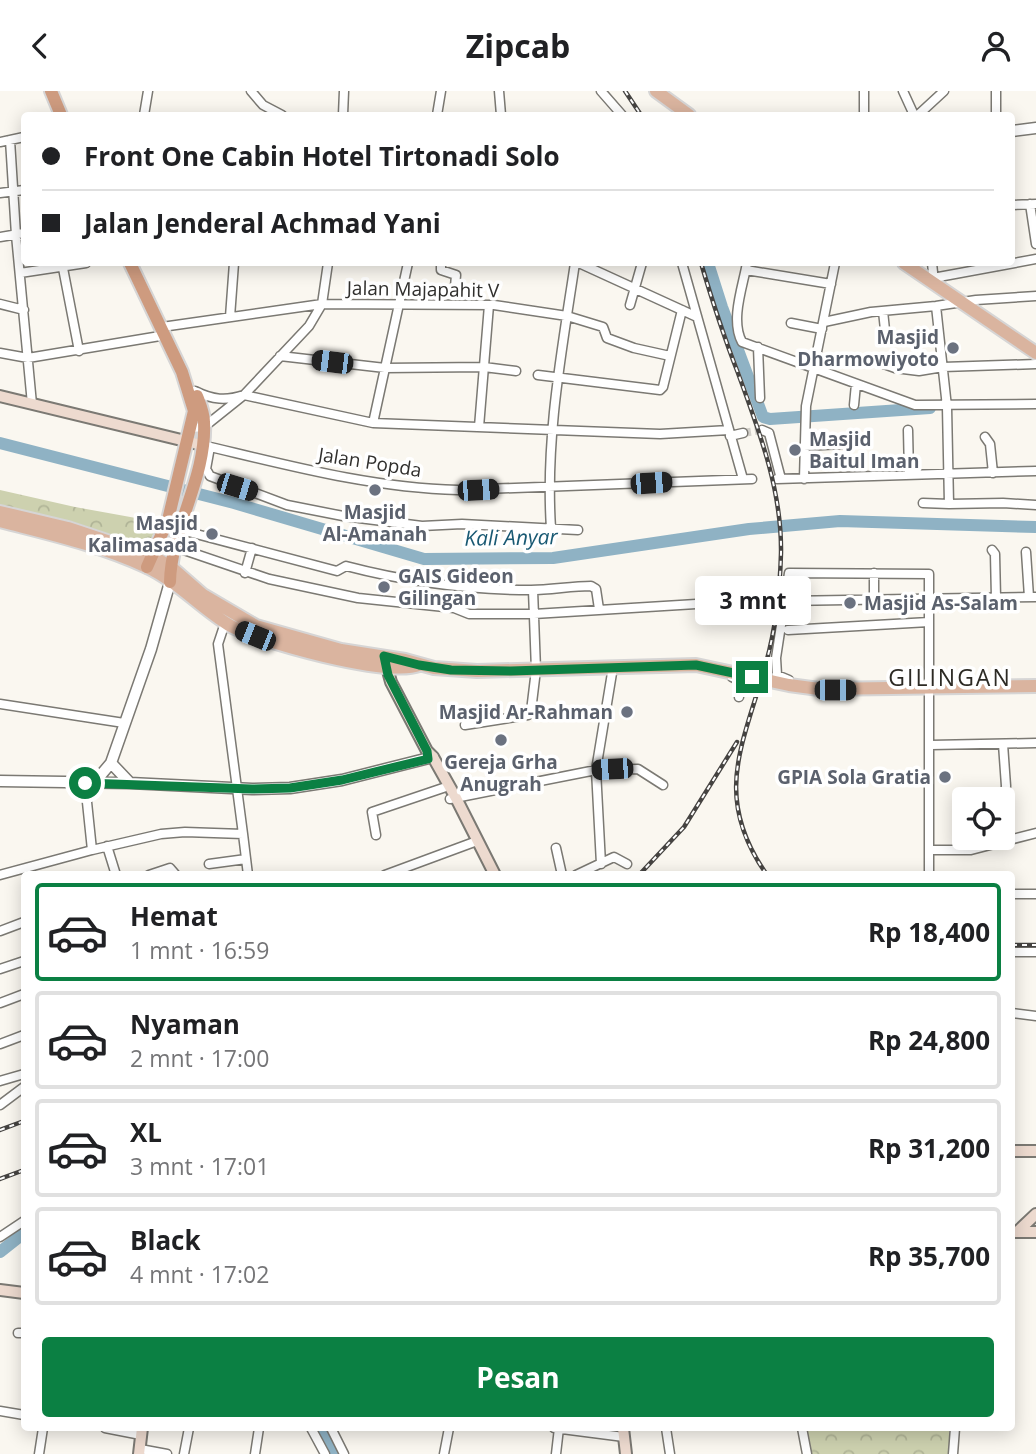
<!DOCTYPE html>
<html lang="id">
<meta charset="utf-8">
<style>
:root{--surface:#fff;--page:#f2f2f2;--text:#202124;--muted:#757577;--line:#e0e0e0;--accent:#0b8043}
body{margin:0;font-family:"Open Sans",sans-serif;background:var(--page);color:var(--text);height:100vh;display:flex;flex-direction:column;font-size:26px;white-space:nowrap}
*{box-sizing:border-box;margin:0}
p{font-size:23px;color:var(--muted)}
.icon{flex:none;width:38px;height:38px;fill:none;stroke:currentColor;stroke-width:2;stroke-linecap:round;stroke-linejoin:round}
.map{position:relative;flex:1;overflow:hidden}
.details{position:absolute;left:21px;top:780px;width:994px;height:560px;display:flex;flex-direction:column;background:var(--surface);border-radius:7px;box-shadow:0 4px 18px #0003}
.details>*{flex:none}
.hud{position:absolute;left:21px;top:21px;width:994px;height:154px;border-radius:7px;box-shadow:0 4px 18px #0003;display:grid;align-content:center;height:154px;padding:0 21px;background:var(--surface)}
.controls{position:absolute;left:952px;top:696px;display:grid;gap:14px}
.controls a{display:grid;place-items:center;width:63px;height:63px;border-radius:7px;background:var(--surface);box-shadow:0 4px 18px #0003;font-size:35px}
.end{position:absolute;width:32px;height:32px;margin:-16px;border:9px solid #0b8043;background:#fff;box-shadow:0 0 0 4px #fff}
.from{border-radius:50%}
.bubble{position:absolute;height:49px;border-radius:7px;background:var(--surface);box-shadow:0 4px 18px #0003;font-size:23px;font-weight:700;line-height:49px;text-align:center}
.car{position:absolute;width:21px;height:42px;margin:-21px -10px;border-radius:9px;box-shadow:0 0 5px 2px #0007;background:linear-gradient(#222 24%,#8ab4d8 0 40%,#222 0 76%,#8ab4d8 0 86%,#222 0)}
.hud b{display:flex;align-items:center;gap:24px;height:66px;font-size:26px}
.hud b+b{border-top:2px solid var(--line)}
.hud i{width:18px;height:18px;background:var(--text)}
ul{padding:12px 0 0;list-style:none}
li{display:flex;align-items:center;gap:21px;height:98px;margin:0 14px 10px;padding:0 7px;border:4px solid var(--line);border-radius:7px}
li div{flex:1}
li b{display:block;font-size:26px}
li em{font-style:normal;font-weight:700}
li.selected{border-color:var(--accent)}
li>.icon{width:63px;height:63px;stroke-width:1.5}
.cta{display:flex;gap:14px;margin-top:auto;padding:14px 21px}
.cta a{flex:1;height:80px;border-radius:7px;background:var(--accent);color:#fff;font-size:28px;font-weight:700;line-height:80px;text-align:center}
header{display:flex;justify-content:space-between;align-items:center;height:91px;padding:0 21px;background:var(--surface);font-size:32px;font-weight:700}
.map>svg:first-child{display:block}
</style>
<header><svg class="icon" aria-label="back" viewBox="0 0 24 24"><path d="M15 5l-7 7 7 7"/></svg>Zipcab<svg class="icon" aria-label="person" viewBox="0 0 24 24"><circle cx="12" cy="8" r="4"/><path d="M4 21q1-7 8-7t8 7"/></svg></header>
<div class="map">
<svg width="1036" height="1363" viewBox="0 0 1036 1363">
<defs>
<pattern id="forest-crowns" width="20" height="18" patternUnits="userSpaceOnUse" patternTransform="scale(1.75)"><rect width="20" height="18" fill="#cdd1af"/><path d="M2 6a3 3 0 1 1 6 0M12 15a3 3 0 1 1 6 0" fill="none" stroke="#b0b497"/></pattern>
</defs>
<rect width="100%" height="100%" fill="#faf7f0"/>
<path fill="url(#forest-crowns)" d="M0,399L75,416L158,431L150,451L135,453L0,418Z
M806,1337H949V1363H809Z"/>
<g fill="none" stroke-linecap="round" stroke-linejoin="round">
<path stroke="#8fb2c4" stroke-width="12" d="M708,172L722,216L763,326L770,328L930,317
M0,352L234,412L424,468L553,467L749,438L840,430L1036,436
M0,1161L24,1142
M320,1337L333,1363"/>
<path stroke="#d2cfc9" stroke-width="8" stroke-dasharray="8 4" stroke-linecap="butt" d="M743,342L762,339"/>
<defs>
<path id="minor" d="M251,0L263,14L282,24
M499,0L501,24
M601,0L622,24
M903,0L914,24
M144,24L148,0
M343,24L344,0
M437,24L441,0
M864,24V0
M918,24L944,0
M996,24V0
M10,49L16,144L32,313
M0,51L24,46
M0,102L24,99
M1030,113L1036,153
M1012,114L1036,113
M0,146L24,142
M62,172L79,260
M441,172V179L456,184L455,196
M579,172L697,226
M682,172L743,388
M747,172C743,195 730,229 742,251L915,314L1036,313
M932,172L934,191
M746,179L831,193
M20,182L86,172
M933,187L1036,168
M0,213L24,219
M630,214L642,172
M883,220L885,239
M230,226L234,172
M824,231L871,221L936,215L976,209L1036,205
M791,232L822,238
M162,236L322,213L494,214L567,225L603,236L607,247L634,257L670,265
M758,256L760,307
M0,262L28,267L166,244
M280,265L385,277L484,276L516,280
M870,268L895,277L919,280L943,276L1036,273
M538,284L660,299L663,296L682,219
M195,300C213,309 226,310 244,304L373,332L660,343L729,339
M854,314L856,293
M373,332L408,172
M479,336L489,214
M191,337L204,336L244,304L309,235L322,213L328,172
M762,339L769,342L781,388
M908,339L909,383
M730,345L743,342
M985,346L990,353L993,382
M202,354C287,374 371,397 458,399L752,388
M804,355L843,353
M210,356L206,378L210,385L287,414L343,425L422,435L462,433L578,439
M777,388L1036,380
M804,388L806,315L835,172
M923,412L949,413L947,316L936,215
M949,413L1003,412L1036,414
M551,437C545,348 562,259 575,172
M181,439L337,480L346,475C407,491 468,499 531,499C551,499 571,495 591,495L596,498L599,518
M175,456L269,488L358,507L454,517L469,523H534L761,509
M992,459L995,463L996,507
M1026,461L1029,506
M245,482L252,457
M874,509V482
M785,510L1036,506
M225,532L218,553L243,743
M788,539L929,531
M732,586L740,590L739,606
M789,589L777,584L776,567L789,482L929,483V784
M0,613L124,632
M465,634L528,624L531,620L536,579L533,499
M931,654L1036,652
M85,692L92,759
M450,708L596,679L638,678L663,694
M962,716L964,717
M1003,720L1006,695L1003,653
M376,744L372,721L443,697
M107,755L116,784
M556,757L562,784
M929,759H971L1036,742
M209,773L246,768
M601,773L596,679L613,576
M0,784L92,759L161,743L185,741L243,743L248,784
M149,784L170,777L176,784
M385,784L477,750
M576,784L614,766L627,773
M1012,803H1036
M0,840L24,831
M1012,861H1036
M0,878L24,870
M0,912L24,903
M1012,922L1036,925
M0,953L24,944
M0,990L24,983
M0,1014L24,996
M0,1146L24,1130
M18,1242H24
M0,1320L24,1324
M105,1337L141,1344
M311,1337L325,1363
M331,1337L344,1363
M554,1337L624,1346
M666,1337L670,1363
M802,1337L807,1363
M140,1358L167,1363
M39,1363L43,1337
M184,1363L189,1337
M255,1363L259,1337
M444,1363L449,1337
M556,1363L559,1337
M953,1363L955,1337"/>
<path id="tertiary" d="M1012,40L1036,37
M111,672L130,692
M0,690L130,692L252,698L290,697L342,689L433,666
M94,692L111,672L151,558L170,491"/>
<path id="secondary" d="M0,305L202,354
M385,569L391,591L427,660L433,666L456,707L495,784
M1012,1060H1036
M1014,1141H1036
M1017,1141L1036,1123
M0,1199L24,1202
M623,1337L626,1363
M139,1363L142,1337"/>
<path id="primary" d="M656,0L689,24
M904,172L1036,262
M0,421L68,437L152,465L171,476L203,504L256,535L341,559L405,569L434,577L477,580L696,574L789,594L819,598L1036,595
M0,430C50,443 100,454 147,476C177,490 201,517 229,534C259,551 388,586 419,574"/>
<path id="trunk" d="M51,0L61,24
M130,172L182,281L194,320L168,429L147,476
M170,491C171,437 207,386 204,331C204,322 200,313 197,305"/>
</defs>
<use href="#minor" stroke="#7b7973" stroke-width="11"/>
<use href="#tertiary" stroke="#7b7973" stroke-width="13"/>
<use href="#secondary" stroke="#7b7973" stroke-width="14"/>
<use href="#primary" stroke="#d6d5d5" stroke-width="16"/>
<use href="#trunk" stroke="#d6d5d5" stroke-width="16"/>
<use href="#minor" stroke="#fff" stroke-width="8"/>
<use href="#tertiary" stroke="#fff" stroke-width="10"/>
<use href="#secondary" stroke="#eddacf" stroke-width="10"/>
<use href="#primary" stroke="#dab49f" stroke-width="12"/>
<use href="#trunk" stroke="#ce9b7f" stroke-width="12"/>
<defs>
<path id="rail" d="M625,0L641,24
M701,172C712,209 724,246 738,282C759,340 782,399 781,462C780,499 776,536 766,572C744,653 711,704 767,784
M639,784L684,736L737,651
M1012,854H1036
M0,1039L24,1030
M0,1088L24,1079"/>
</defs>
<use href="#rail" stroke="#454341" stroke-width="4.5"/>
<use href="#rail" stroke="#fff" stroke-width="2" stroke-dasharray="5" stroke-linecap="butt"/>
</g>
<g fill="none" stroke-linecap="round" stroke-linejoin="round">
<path stroke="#0b8043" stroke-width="9" d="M85,692L252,698L290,697L342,689L428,668L427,660L388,584L384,565L419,574L451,579L511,580L696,574L752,586"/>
</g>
<g fill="#6b7280" stroke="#fff" stroke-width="2.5">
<circle cx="953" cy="257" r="7"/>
<circle cx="795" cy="359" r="7"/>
<circle cx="375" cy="399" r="7"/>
<circle cx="212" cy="443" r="7"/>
<circle cx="384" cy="496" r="7"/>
<circle cx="850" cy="512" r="7"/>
<circle cx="627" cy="621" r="7"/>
<circle cx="501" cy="649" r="7"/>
<circle cx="945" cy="686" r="7"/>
</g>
<g text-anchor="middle" stroke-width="7" stroke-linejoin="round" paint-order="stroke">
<g font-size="19" fill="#302f2d" stroke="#fff">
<text transform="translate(423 198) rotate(1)" y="7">Jalan Majapahit V</text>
<text transform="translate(370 371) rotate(9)" y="7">Jalan Popda</text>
</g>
<g font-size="19" font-weight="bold" fill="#5b616d" stroke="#fff" text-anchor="end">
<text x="939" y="253">Masjid<tspan x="939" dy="22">Dharmowiyoto</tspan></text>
<text x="809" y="355" text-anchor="start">Masjid<tspan x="809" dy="22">Baitul Iman</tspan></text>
<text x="375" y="428" text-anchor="middle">Masjid<tspan x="375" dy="22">Al-Amanah</tspan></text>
<text x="198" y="439">Masjid<tspan x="198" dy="22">Kalimasada</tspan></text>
<text x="398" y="492" text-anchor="start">GAIS Gideon<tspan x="398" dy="22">Gilingan</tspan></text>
<text x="864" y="519" text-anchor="start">Masjid As-Salam</text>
<text x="613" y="628">Masjid Ar-Rahman</text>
<text x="501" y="678" text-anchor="middle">Gereja Grha<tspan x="501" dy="22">Anugrah</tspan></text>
<text x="931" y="693">GPIA Sola Gratia</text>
</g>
<g font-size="21" font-style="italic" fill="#195973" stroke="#fff">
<text transform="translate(511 447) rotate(-1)" y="7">Kali Anyar</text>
</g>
<g font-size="23" letter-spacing="2" fill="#2c2a24" stroke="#fff">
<text x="950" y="595">GILINGAN</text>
</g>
</g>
</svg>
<div class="controls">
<a><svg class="icon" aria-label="locate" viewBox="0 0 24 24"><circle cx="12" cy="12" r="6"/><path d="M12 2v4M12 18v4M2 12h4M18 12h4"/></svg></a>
</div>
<i class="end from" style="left:85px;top:692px"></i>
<i class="end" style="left:752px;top:586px"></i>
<div class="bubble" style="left:695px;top:485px;width:116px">3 mnt</div>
<i class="car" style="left:332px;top:271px;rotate:277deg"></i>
<i class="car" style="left:651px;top:392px;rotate:86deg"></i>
<i class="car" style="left:237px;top:396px;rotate:107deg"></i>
<i class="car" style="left:478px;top:399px;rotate:87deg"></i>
<i class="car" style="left:255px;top:545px;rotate:292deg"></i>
<i class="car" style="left:835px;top:599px;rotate:90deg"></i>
<i class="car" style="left:612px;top:678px;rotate:267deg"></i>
<div class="hud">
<b><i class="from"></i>Front One Cabin Hotel Tirtonadi Solo</b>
<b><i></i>Jalan Jenderal Achmad Yani</b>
</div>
<section class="details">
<ul>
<li class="selected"><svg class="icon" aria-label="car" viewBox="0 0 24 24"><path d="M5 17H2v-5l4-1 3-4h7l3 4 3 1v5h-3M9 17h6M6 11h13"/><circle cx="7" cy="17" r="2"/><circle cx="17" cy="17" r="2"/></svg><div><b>Hemat</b><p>1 mnt · 16:59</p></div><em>Rp 18,400</em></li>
<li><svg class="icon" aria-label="car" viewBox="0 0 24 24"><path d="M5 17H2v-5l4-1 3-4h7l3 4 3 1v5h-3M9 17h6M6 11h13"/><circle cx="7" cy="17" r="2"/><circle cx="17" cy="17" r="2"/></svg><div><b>Nyaman</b><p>2 mnt · 17:00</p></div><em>Rp 24,800</em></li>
<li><svg class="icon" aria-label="car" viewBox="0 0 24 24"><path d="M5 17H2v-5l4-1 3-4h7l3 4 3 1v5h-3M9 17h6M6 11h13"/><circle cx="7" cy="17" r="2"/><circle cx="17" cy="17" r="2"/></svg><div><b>XL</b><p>3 mnt · 17:01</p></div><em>Rp 31,200</em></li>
<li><svg class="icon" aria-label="car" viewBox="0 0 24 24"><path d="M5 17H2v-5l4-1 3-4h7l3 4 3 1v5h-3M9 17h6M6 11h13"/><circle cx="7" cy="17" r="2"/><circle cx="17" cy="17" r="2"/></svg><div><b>Black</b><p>4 mnt · 17:02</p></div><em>Rp 35,700</em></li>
</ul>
<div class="cta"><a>Pesan</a></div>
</section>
</div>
